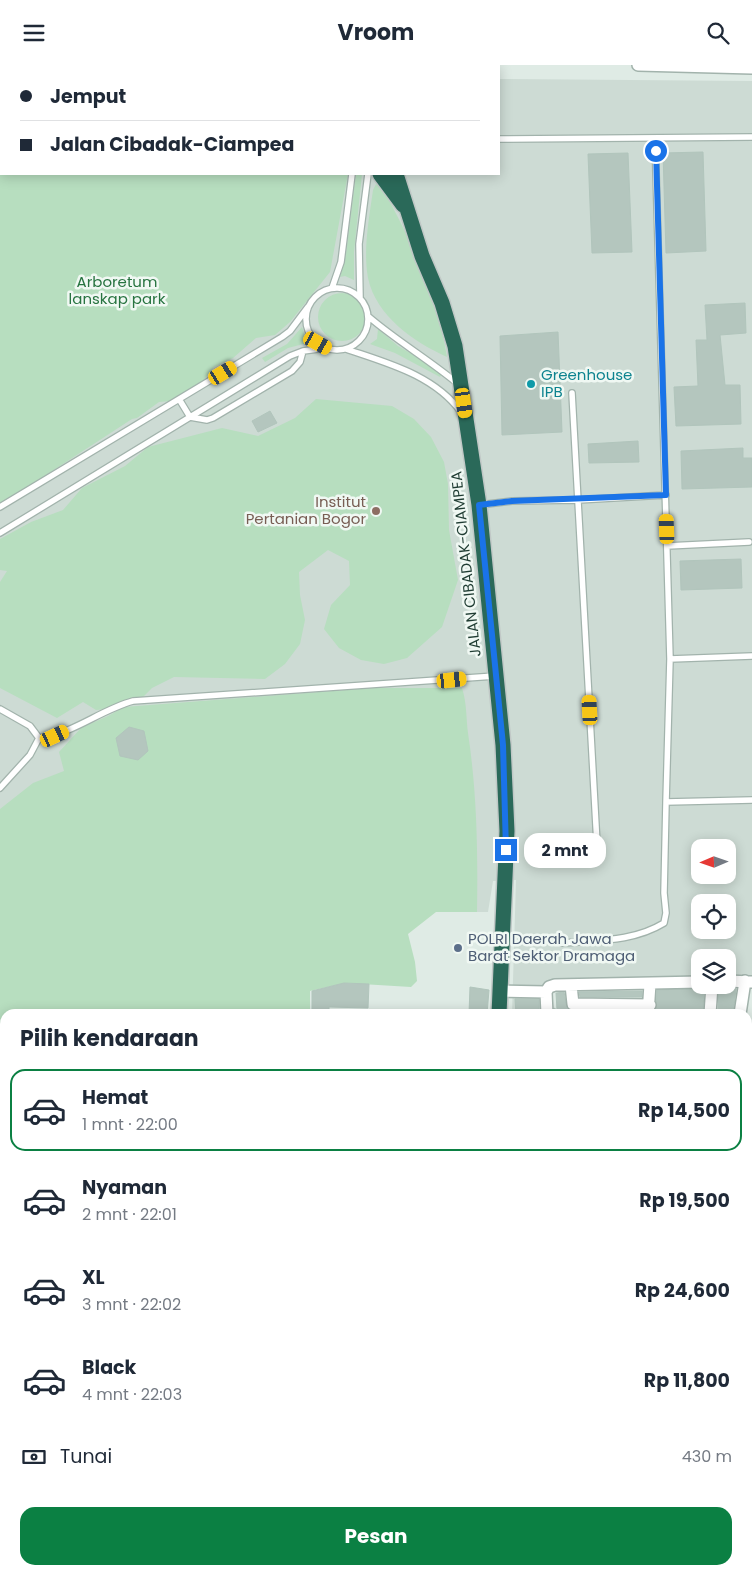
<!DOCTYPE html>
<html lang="id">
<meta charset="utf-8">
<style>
:root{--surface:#fff;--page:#f2f2f3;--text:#1f2937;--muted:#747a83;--line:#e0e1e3;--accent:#0b8043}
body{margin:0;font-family:Poppins,sans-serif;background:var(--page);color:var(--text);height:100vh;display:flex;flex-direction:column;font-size:19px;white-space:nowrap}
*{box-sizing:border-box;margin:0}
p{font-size:16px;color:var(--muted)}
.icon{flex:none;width:28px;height:28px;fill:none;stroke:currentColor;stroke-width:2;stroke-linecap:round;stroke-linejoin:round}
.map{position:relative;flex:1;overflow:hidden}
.drawer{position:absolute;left:0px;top:944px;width:752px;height:566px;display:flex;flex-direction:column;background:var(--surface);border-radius:15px 15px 0 0;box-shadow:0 2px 12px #0003}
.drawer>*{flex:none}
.hud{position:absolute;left:0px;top:0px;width:500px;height:110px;box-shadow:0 2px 12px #0003;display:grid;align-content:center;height:110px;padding:0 20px;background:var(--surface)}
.needle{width:32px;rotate:268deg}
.controls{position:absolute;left:691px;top:774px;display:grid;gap:10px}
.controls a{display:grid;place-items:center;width:45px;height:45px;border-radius:10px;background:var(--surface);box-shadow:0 2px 12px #0003;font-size:25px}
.end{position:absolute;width:22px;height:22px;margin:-11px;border:6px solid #1a73e8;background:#fff;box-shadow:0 0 0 2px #fff}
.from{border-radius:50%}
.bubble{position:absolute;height:35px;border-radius:15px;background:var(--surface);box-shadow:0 2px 12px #0003;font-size:16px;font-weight:700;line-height:35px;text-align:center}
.car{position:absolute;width:15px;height:30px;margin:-15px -8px;border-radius:6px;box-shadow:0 0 4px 1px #0007;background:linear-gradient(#f5c518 24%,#345 0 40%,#f5c518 0 76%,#345 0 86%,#f5c518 0)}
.hud b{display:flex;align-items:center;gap:18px;height:48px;font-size:19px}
.hud b+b{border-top:1px solid var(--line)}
.hud i{width:12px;height:12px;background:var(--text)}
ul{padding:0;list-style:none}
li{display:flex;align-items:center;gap:15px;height:82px;margin:0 10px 8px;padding:0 10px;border:2px solid transparent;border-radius:15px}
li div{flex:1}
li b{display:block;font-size:19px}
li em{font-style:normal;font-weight:700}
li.active{border-color:var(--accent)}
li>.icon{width:45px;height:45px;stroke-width:1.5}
h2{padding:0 20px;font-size:22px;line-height:60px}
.pay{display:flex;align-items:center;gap:12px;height:55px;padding:0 20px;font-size:19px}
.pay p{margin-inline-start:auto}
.cta{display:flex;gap:10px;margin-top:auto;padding:10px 20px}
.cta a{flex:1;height:58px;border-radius:15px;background:var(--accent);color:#fff;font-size:20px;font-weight:700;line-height:58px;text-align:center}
header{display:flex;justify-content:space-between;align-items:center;height:65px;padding:0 20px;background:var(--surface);font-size:22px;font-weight:700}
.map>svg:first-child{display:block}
</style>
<header><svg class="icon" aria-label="menu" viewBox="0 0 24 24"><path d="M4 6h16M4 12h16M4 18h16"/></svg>Vroom<svg class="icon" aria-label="search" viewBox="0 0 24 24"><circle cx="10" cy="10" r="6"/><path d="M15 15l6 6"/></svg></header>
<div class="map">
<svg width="752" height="1509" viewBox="0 0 752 1509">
<rect width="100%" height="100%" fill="#dfebe5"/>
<path fill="#cddbd4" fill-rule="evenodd" d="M0,0H269L1,1V109H499V14L752,16V915L728,916V892H700V917L538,922L544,949H512L516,815L493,816L488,847H477V818L5,949V1505H24L17,1509H0ZM700,782H728V810H700ZM700,838H728V865H700Z"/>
<path fill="#b7debf" d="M0,0L308,1H1V109H348L330,207L290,257L275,270L256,273L233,293L214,302L199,321L172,336L159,337L137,353L132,354L0,440Z
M356,109H362L354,187V215L345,211L340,212L346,189Z
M376,119L382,123C411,173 438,235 447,292C414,277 376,251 368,213C363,185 369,154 373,125Z
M318 252a24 24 0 1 1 48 0a24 24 0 1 1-48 0Z
M302,262L307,278L288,283L265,297L262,293L287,279Z
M378,264L398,281L443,307L440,312L395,288L370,279L377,274Z
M316,334L392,341L414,354L431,372L444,397L448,419L449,465L458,515L442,562L407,593L384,599L361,595L339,583L324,564L331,540L350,520L349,496L328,485L299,507L300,530L305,555L300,579L285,599L265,614L174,612L152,623L143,632L124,642L371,623H462C467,639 466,652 468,668C477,728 478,786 477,847H436L408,869L415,897L417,916L411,922L345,918L310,926V947L307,949H5V1301L0,1302V744L33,718L64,706L59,687L81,663L108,651L122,643L96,645L83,637L57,653L0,623V517L7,506L0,505V474L31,457L63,445L82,423L125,401L148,382L222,363L258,371L295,353Z
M752,1160V1244L748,1247V1161Z
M752,1471V1509H607L604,1505H748V1472Z"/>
<path fill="#84ccd3" d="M752,1223V1285L750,1287H748V1231Z"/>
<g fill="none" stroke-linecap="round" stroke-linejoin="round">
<path stroke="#84ccd3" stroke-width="25" d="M49,1509L58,1505"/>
</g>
<path fill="#b4c6be" stroke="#b1c5bc" d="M703,87L706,186L666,188L663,88Z
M628,88L632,187L592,188L588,89Z
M745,238L746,268L720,270L725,320H740L741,359L676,361L674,322L698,321L696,275H707L705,240Z
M558,267L562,367L502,370L500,271Z
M270,346L277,358L258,367L252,356Z
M638,376L639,397L589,398L588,379Z
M743,383V393H752V422L682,424L681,386Z
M741,494L742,523L681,525L680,496Z
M129,662L144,666L148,686L138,695L120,691L116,673Z
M344,918L369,919L368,943L329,942V949H312V926Z
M719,920L736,924L733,949H718Z
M470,922L489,925L487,949H469Z
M704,923L703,949H673L674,946L656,945L657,925Z
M642,926V932H580L579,927Z
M556,928L564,927L567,943L572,946L641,949H554V943L557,945Z
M515,934H539V949H516Z"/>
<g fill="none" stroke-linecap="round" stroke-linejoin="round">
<defs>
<path id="lane" d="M655,73L670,594L666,737L752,735
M499,74L752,72
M306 254a31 31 0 1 1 62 0a31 31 0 1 1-62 0Z
M332,223L341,197L352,109
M360,233L359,179L368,109
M369,252C397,276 428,294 457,318
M346,284C387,298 434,310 461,347
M572,328L597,779
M179,334L190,352L207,355L213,353L292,306L300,297L303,286
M479,440L512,436L578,435L666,430
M0,442L282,272L290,266L308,242
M0,468L290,291L303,286L326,283
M667,481L749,477
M670,594L752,591
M0,644L30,661L39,673L30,690L0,723
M39,673C73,669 100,645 133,636L495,611
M562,878C597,875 633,877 664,858L666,848L664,828L666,737
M0,1312L5,1310"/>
<path id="street" d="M638,0L752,3
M728,916L751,917
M571,920L573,939L650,940
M501,926L546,927L547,949
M546,927L549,922L555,920L700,917
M648,949L650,919
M710,949L712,920
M740,949L745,916
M748,970L752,972
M748,1042L752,1043
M748,1087L752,1088
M748,1339L752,1338
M576,1505L580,1509
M348,1509V1505"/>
<path id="highway" d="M324,0L325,1
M343,0L344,1
M380,109L403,140
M396,109L422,191L442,238L455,281L479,440L503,680L507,766L499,949
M484,1509V1505"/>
</defs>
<use href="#lane" stroke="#a2b3ac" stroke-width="8"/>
<use href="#street" stroke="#a2b3ac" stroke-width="14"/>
<use href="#highway" stroke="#c0c8c6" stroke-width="18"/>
<path stroke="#7eb09e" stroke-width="2.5" stroke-dasharray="2.5 4" stroke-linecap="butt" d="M748,1179L752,1181"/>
<use href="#lane" stroke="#fff" stroke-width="5.5"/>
<use href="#street" stroke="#fff" stroke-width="11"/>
<use href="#highway" stroke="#2a6959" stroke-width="15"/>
</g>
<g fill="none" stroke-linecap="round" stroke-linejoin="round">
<path stroke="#1a73e8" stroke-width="6" d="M506,785L503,680L479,440L512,436L666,430L656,86"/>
</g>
<circle fill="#0f9aa8" stroke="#f0f8f3" stroke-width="2" cx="531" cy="319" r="5"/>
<circle fill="#8d6e63" stroke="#f0f8f3" stroke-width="2" cx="376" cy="446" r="5"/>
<circle fill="#5c6f8a" stroke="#f0f8f3" stroke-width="2" cx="458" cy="883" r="5"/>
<g text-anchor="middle" stroke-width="5" stroke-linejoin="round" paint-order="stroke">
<g font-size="15" fill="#287441" stroke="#f0f8f3">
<text x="117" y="222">Arboretum<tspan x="117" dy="17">lanskap park</tspan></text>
</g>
<g font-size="15" fill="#0d838f" stroke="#f0f8f3" text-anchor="start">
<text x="541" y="315">Greenhouse<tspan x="541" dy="17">IPB</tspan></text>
</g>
<g font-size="15" fill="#785e54" stroke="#f0f8f3" text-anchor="end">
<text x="366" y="442">Institut<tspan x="366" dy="17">Pertanian Bogor</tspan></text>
</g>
<g font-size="15" fill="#1f3c32" stroke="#f0f8f3">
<text transform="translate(466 499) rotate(-96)" y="5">JALAN CIBADAK-CIAMPEA</text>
</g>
<g font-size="15" fill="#4e5e75" stroke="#f0f8f3" text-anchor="start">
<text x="468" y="879">POLRI Daerah Jawa<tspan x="468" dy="17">Barat Sektor Dramaga</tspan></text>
</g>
</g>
</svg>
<div class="controls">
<a><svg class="needle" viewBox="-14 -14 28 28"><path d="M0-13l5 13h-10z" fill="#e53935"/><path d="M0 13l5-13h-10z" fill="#747a83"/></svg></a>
<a><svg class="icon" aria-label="locate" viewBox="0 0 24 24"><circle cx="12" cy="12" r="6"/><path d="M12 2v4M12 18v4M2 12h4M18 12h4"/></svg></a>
<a><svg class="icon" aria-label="layers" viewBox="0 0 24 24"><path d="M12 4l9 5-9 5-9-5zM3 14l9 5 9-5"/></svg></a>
</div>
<i class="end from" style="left:656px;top:86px"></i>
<i class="end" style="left:506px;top:785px"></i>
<div class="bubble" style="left:524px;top:768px;width:82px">2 mnt</div>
<i class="car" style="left:318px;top:278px;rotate:119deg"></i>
<i class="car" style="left:223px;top:308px;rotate:59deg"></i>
<i class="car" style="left:464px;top:338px;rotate:172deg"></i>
<i class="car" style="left:667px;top:464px;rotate:358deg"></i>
<i class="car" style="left:452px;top:615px;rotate:84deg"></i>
<i class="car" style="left:590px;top:645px;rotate:357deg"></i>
<i class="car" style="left:55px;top:671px;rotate:65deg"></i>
<div class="hud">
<b><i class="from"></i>Jemput</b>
<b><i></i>Jalan Cibadak-Ciampea</b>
</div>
<section class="drawer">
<h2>Pilih kendaraan</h2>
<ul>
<li class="active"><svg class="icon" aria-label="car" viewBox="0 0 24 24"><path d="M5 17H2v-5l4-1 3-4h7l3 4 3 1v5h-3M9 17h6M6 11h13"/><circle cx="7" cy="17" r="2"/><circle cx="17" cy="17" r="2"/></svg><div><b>Hemat</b><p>1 mnt · 22:00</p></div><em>Rp 14,500</em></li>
<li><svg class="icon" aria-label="car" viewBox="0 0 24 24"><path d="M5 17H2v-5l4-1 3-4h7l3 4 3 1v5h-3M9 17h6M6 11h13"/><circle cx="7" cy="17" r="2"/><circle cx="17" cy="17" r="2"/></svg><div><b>Nyaman</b><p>2 mnt · 22:01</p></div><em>Rp 19,500</em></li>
<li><svg class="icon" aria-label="car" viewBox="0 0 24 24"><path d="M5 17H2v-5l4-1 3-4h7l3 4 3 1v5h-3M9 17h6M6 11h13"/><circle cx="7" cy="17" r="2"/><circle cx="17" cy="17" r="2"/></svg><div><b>XL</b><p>3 mnt · 22:02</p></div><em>Rp 24,600</em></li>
<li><svg class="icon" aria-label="car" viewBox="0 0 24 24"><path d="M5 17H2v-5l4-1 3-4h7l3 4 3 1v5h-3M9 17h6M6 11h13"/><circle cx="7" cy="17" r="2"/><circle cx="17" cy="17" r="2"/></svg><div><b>Black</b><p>4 mnt · 22:03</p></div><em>Rp 11,800</em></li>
</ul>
<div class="pay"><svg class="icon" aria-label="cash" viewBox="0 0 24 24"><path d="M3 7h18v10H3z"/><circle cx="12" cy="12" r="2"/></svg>Tunai<p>430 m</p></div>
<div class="cta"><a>Pesan</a></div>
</section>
</div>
